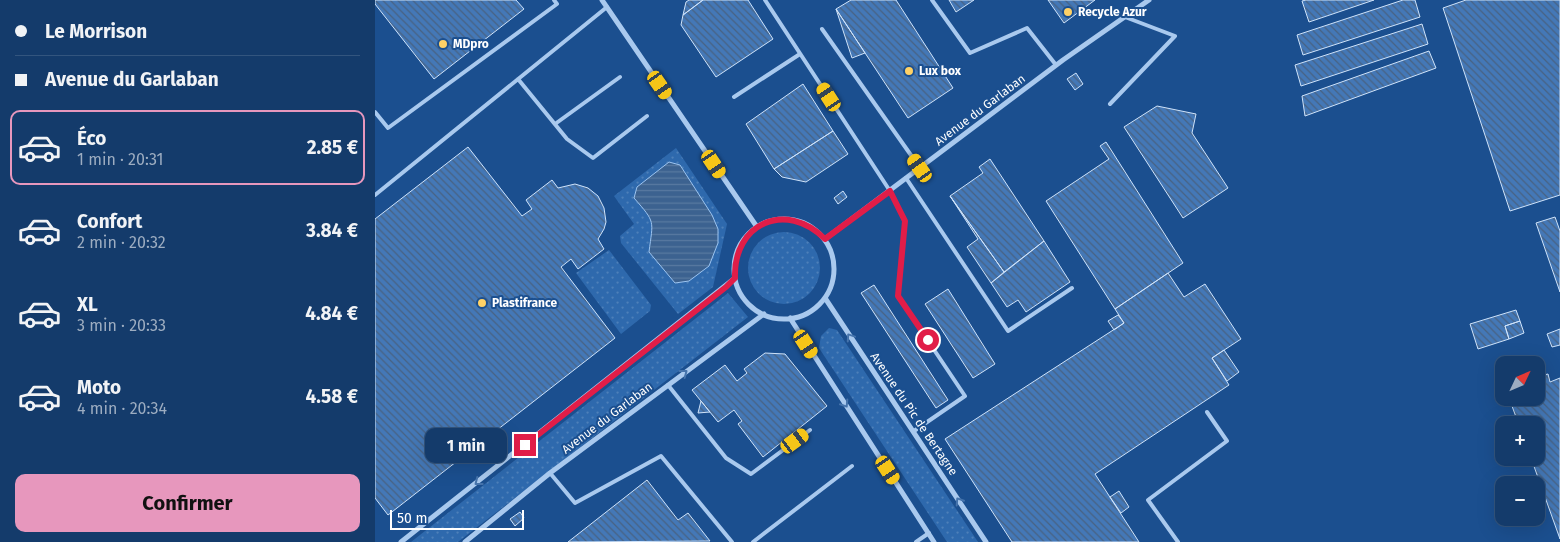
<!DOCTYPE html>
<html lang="fr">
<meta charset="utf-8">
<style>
:root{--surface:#143b6b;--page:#1d4271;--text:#f1f3f6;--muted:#9dadc1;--line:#33557e;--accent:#e797bd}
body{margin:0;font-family:"Fira Sans",sans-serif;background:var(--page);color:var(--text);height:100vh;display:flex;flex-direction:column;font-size:19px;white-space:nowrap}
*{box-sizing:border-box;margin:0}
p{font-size:16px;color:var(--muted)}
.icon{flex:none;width:28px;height:28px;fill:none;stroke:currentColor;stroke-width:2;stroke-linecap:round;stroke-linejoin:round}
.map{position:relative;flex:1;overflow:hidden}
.panel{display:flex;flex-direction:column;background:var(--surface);width:375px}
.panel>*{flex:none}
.top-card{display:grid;align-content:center;height:110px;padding:0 15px;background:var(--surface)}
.needle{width:32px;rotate:46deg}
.fabs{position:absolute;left:1120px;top:356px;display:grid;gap:10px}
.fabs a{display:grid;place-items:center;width:50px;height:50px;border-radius:10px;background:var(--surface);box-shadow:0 5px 20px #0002,0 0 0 1px var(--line);font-size:25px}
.scale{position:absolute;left:15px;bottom:12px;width:134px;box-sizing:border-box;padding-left:5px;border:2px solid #fff;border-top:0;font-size:14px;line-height:18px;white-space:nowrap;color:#fff;-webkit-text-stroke:4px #1b4f8f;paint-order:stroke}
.end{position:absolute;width:22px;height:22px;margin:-11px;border:6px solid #e11d48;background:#fff;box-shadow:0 0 0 2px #fff}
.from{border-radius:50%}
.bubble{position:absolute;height:35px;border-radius:10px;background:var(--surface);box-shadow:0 5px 20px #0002,0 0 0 1px var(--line);font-size:16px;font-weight:700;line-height:35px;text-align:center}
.car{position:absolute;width:15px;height:30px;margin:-15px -8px;border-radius:6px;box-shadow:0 0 4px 1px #0007;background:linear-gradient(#f5c518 24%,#345 0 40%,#f5c518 0 76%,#345 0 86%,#f5c518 0)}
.top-card b{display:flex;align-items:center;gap:18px;height:48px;font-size:19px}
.top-card b+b{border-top:1px solid var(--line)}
.top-card i{width:12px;height:12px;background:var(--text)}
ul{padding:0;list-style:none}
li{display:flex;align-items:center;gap:15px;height:75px;margin:0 10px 8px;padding:0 5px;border:2px solid transparent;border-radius:10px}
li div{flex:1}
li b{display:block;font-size:19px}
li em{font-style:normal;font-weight:700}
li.active{border-color:var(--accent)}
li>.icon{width:45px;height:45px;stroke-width:1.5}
.cta{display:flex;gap:10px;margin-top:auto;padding:10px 15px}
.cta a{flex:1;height:58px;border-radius:10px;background:var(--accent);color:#111;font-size:20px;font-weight:700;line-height:58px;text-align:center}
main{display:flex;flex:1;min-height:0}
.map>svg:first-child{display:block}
</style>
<main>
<section class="panel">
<div class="top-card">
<b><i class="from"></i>Le Morrison</b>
<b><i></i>Avenue du Garlaban</b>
</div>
<ul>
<li class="active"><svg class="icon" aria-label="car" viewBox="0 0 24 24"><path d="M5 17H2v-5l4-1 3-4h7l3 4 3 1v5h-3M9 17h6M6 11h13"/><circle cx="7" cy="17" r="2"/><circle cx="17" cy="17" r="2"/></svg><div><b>Éco</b><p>1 min · 20:31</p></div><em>2.85 €</em></li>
<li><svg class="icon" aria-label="car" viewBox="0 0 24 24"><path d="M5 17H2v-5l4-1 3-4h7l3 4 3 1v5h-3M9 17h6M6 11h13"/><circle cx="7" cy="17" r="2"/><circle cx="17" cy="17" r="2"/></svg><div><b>Confort</b><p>2 min · 20:32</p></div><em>3.84 €</em></li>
<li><svg class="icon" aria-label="car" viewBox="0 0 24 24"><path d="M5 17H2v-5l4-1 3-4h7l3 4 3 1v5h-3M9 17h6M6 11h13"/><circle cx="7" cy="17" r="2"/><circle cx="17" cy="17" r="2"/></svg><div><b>XL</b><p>3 min · 20:33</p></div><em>4.84 €</em></li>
<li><svg class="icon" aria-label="car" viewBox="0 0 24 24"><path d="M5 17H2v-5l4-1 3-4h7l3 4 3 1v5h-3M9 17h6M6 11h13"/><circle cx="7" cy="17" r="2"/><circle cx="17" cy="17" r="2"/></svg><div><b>Moto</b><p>4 min · 20:34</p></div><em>4.58 €</em></li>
</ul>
<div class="cta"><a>Confirmer</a></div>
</section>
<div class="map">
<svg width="1185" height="542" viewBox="0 0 1185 542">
<defs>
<pattern id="grass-dots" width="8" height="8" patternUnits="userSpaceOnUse" patternTransform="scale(1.25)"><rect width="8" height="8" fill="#2e69ad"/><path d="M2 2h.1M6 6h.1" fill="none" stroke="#4d80b9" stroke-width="1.8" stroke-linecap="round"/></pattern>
<pattern id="water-rules" width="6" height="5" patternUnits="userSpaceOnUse" patternTransform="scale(1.25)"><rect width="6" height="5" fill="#3c6290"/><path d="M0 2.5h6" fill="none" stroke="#597aa1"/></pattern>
<pattern id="building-back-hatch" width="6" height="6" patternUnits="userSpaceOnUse" patternTransform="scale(1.25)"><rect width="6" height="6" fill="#4478b7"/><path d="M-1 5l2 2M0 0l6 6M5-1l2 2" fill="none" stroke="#486282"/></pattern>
</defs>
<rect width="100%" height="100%" fill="#1b4f8f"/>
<path fill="url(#grass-dots)" d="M301,148L352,224L338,287L303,314L246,243L245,236L259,224L239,196Z
M373 268a36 36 0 1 1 72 0a36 36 0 1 1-72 0Z
M234,250L276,305L275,311L246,334L201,273Z
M353,293L373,317L83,542H36Z
M454,328L462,330L603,542H572L444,348L446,336Z"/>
<path fill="url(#water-rules)" stroke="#9cc4f0" d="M294,162L305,165L337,215L343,229V243L334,266L314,281L300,283L274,252C278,220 281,223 259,198L262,187Z"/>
<path fill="url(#building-back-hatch)" stroke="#cfe3fa" d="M0,0H141L149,9L59,79L0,4Z
M314,0H328L308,15L311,2Z
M328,0H373L398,39L341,77L306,25L308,15Z
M476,0H521L578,88L533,118L461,9Z
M574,0H599L581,12Z
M673,0H720L689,23Z
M931,0H999L934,22L927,1Z
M1028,0H1040L1045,17L928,55L922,35Z
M1091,0H1185V195L1135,211L1068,8Z
M461,9L490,53L477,58Z
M1047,24L1053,44L926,86L920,65Z
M1054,51L1061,68L930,116L927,96Z
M701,73L708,84L700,90L692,79Z
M428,84L458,131L399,169L371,124Z
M782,106L821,114L817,133L853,188L808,218L749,127Z
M458,131L473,154L431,182L407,177L399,169Z
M731,142L808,263L740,309L671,201L734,159L725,146Z
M93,147L147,216L157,209L151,200L177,180L183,188L200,184L213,188L223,196L229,208L231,222L229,229L223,239L229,249L203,269L196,259L186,267L240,338L13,515L0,498V219Z
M615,159L669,241L629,272L575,196L608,173L604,167Z
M468,191L472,197L463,204L459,198Z
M575,196L629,272L616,283L592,247L603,239Z
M1180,217L1185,231V292L1161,223Z
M669,241L695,282L651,312L643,300L632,307L616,283Z
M793,273L809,297L830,284L866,339L837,358L854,385L720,474L764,542H637L570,439L749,323L740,309Z
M499,285L573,400L561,408L486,293Z
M573,289L620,364L598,378L550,304Z
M1141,310L1145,321L1130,326L1134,339L1103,349L1095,324Z
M743,315L749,323L739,330L733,321Z
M1145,321L1149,333L1134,339L1130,326Z
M1185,329V345L1177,347L1172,334Z
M849,350L864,372L852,381L837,358Z
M390,353L410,354L452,406L388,457L363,424L367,421L359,410L343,422L317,390L350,365L362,381L372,373L369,369Z
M1173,374L1175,382L1185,378V539L1156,458H1161V425H1144L1134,398H1161V377Z
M326,401L335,412L323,413Z
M272,480L303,520L313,513L335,541L193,542Z
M744,491L754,507L746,513L735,497Z
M145,512L149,518L140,526L135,519Z"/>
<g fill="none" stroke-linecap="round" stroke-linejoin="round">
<path stroke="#a9c9ee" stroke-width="4" d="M390,0L515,191L530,221L523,296L590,396L539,431
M557,0L595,53L652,28L681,65
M447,29L545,168
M143,79L192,139L218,158L272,116
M359,97L425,54
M735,104L800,36L750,17
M0,112L13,128L182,4L179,0
M180,124L245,77
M531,178L633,331L697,288
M0,195L232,7
M293,385L351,458L376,474L435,430
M175,473L200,503L286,456L357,542
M378,542L477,466
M541,542L554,533
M803,542L773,500L852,441L832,412"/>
<path stroke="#a9c9ee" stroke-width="5" d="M227,0L382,227
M359 269a50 50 0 1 1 100 0a50 50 0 1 1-100 0Z
M450,239L688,60L774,0
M450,298L611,542
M415,318L559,542
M26,542L360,278
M90,542L175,473L389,314"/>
</g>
<defs><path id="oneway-chevron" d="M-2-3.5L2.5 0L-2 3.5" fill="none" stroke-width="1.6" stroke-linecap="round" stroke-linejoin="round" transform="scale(1.25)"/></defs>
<g stroke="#4674ac">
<use href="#oneway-chevron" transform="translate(475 337) rotate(-124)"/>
<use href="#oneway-chevron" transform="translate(309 373) rotate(-37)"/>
<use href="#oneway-chevron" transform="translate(470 404) rotate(57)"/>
<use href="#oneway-chevron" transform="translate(103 482) rotate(142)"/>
<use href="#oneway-chevron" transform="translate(584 501) rotate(-123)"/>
</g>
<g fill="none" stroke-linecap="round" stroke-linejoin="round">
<path stroke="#e11d48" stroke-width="6" d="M150,445L351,287L360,278C358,223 411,200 450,239L515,191L530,221L523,296L553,340"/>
</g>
<g fill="#ffd166" stroke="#1b4f8f" stroke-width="2">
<circle cx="693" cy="12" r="5"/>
<circle cx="68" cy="44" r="5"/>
<circle cx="534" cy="71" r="5"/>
<circle cx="107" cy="303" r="5"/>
</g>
<g text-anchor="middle" stroke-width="4" stroke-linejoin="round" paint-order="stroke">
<g font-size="12" font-weight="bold" fill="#fff" stroke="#1b4f8f" text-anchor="start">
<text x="703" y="16">Recycle Azur</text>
<text x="78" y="48">MDpro</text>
<text x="544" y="75">Lux box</text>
<text x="117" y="307">Plastifrance</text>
</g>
<g font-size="12" fill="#fff" stroke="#1b4f8f">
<text transform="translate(605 110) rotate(-37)" y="4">Avenue du Garlaban</text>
<text transform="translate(539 414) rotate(56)" y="4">Avenue du Pic de Bertagne</text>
<text transform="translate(232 418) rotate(-37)" y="4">Avenue du Garlaban</text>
</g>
</g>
</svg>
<div class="fabs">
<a><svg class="needle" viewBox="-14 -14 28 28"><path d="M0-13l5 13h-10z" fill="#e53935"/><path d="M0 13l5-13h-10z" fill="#9dadc1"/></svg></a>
<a>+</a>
<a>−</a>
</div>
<div class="scale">50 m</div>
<i class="end from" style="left:553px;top:340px"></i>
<i class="end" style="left:150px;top:445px"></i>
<div class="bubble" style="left:50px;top:428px;width:82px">1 min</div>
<i class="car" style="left:285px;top:85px;rotate:145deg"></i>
<i class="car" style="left:454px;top:97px;rotate:327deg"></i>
<i class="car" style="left:339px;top:164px;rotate:146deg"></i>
<i class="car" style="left:545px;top:168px;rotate:325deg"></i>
<i class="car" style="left:431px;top:344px;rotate:147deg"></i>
<i class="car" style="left:420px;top:441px;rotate:54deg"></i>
<i class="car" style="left:513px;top:470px;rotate:147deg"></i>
</div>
</main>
